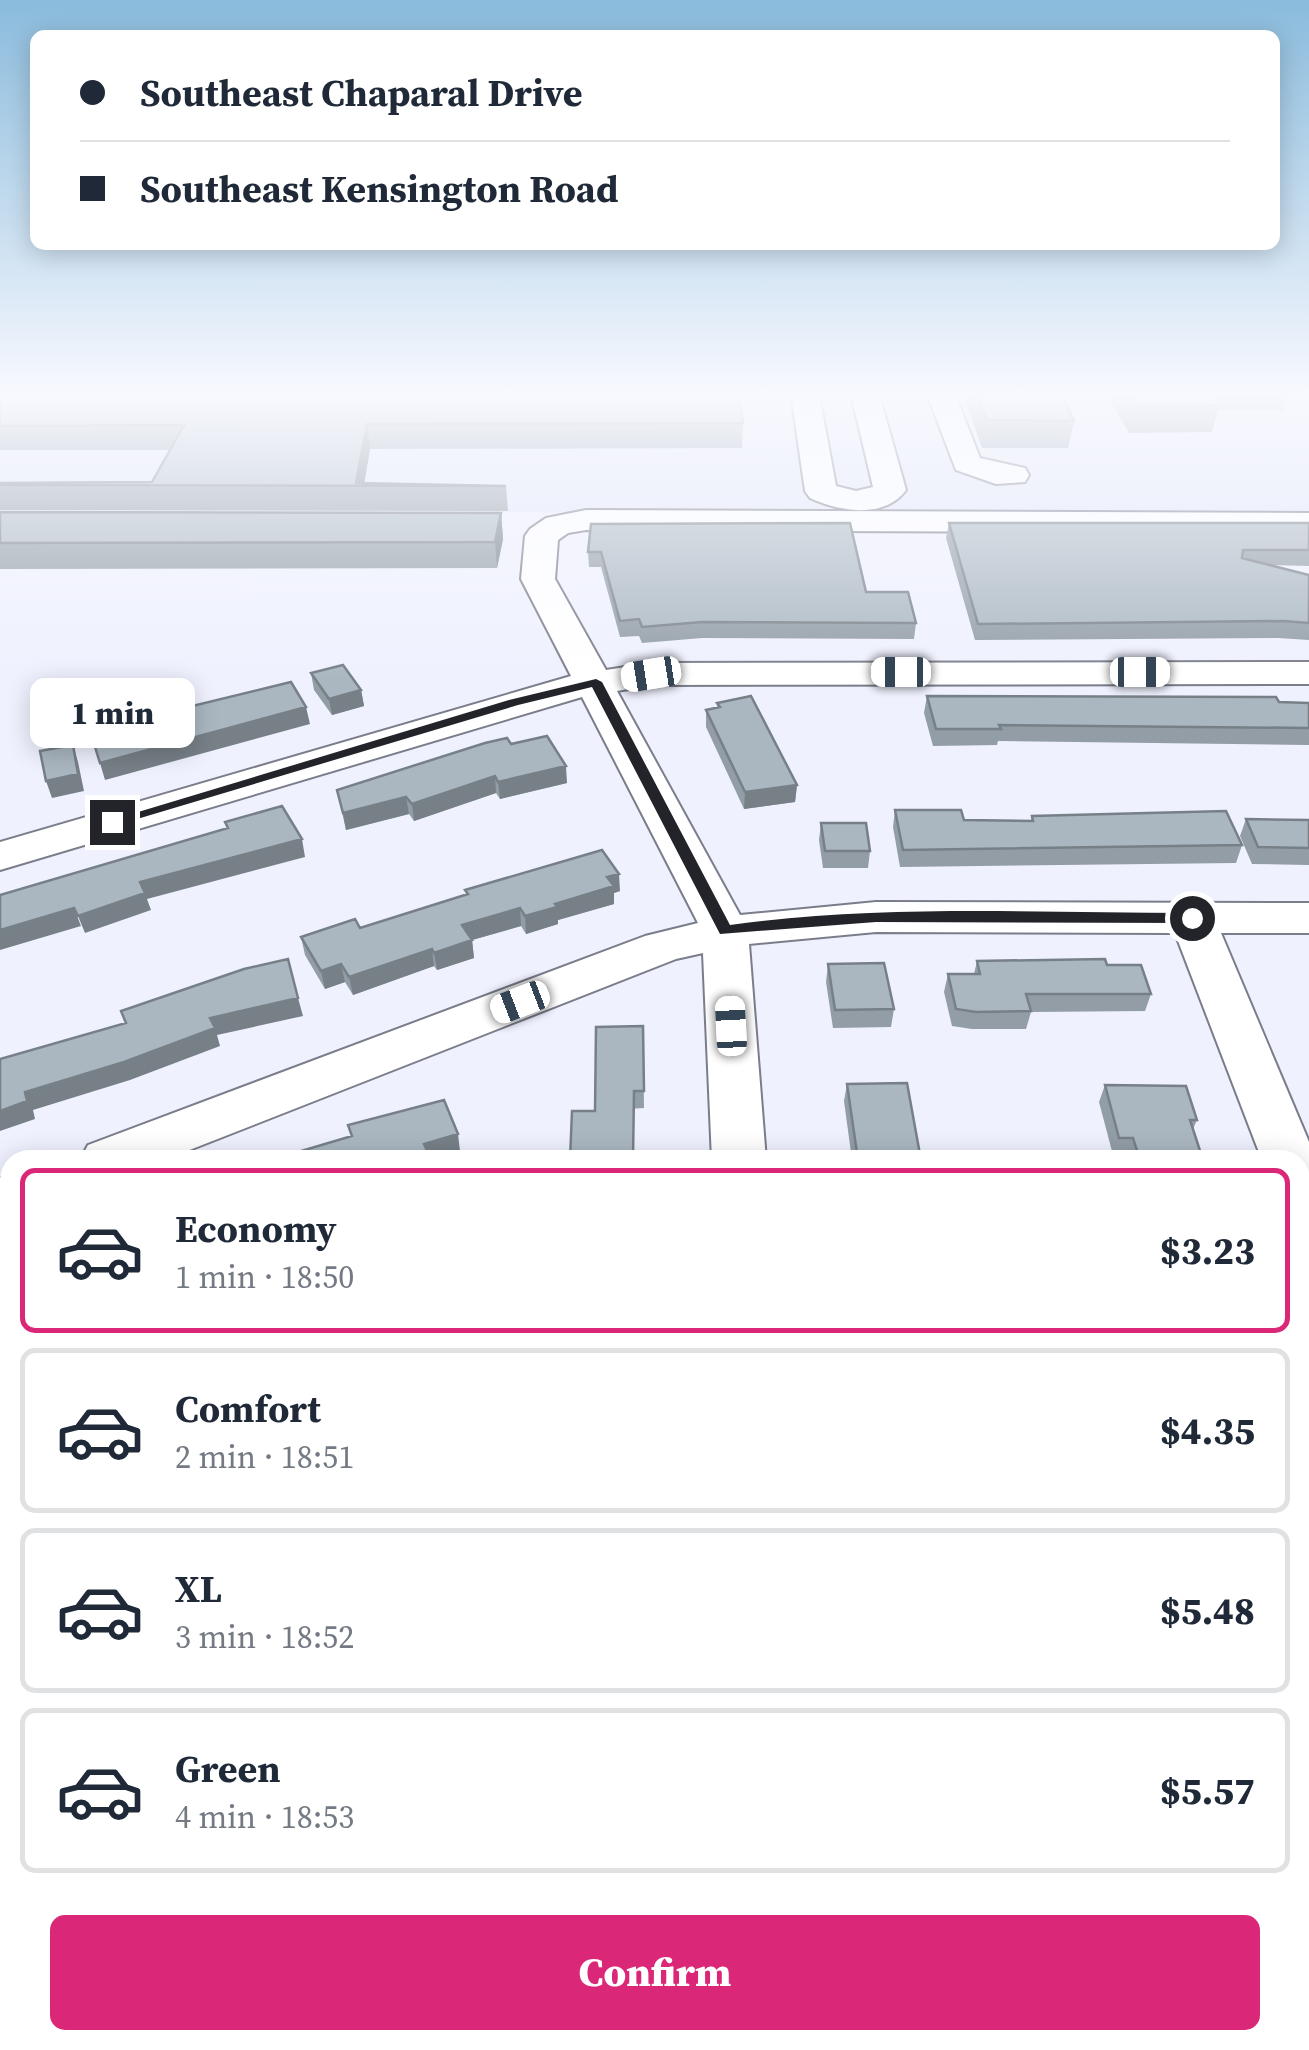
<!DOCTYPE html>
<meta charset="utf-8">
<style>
:root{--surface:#fff;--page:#f6f6f7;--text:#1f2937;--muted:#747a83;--line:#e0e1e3;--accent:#db2777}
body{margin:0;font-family:"Source Serif 4",serif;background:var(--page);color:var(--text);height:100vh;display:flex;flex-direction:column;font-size:38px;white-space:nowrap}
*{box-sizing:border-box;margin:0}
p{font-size:32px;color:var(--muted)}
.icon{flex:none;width:55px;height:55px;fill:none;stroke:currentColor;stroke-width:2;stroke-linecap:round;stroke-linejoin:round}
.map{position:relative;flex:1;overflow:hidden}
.details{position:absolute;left:0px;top:1150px;width:1310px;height:900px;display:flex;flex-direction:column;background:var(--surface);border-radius:30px 30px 0 0;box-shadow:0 5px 25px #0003}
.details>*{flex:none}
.top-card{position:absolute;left:30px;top:30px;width:1250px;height:220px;border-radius:15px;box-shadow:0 5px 25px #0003;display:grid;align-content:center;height:220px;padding:0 50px;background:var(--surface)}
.end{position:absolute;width:45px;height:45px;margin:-22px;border:12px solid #23242a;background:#fff;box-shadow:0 0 0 5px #fff}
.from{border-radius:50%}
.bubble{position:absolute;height:70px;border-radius:15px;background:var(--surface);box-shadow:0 5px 25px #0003;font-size:32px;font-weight:800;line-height:70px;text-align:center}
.car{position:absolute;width:30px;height:60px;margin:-30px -15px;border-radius:12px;box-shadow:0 0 8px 2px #0007;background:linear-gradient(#fff 24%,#345 0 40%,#fff 0 76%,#345 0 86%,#fff 0)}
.top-card b{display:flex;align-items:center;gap:35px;height:95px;font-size:38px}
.top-card b+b{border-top:2px solid var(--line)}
.top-card i{width:25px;height:25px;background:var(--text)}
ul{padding:18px 0 0;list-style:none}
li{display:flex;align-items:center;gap:30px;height:165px;margin:0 20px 15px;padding:0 30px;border:5px solid var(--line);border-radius:15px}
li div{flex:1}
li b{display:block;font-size:38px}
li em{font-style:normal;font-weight:800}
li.selected{border-color:var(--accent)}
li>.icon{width:90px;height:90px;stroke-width:1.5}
.primary-button{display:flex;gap:20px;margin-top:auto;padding:20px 50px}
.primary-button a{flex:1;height:115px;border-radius:15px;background:var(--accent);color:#fff;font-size:40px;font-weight:800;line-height:115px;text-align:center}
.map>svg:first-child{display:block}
</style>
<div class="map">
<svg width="1309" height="2050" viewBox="0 0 1309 2050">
<rect width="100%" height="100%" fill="#eff1fe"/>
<path fill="#e1e5f7" d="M0,394H1309V516L0,510Z"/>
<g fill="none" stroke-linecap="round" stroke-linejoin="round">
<defs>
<path id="minor" d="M791,394H819L836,486L856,491L873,487L851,394H879L906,490C884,520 838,511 810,498L805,491Z
M927,394H955L980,458L1025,468L1029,475L1025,482L996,484L956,470Z
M586,510L1309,513V533L586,530L568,533L558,540L555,579L606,670L651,663L1309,662V684L651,685L617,691L740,915L876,902L1309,903V933H1221L1309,1142V1232L1300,1230V1160H1262L1175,933L876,932L749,944L766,1160H712L703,953L676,959L164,1160H80L88,1145L645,936L698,923L582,697L0,870V842L571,676L521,579L525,536L530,529L546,518Z
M10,1175V1220L0,1223V1178Z
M10,1758V1866L0,1870V1762Z
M748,2040H834L835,2050H749Z"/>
</defs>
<use href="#minor" stroke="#7a7d8a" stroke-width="4"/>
<use href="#minor" fill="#fff" fill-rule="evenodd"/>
</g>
<path fill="#929da6" d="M0,394L743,423L742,448L370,449L364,483L506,486L508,511L0,510V483L152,482L170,450H0Z
M963,394H1061L1074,421L1068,448H982Z
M1107,394H1288L1283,410H1218L1212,432L1129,433Z
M0,512L501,513L503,539L497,568L0,569Z
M949,523H1309V566L1270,565L1309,575V640L1278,638L975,640L946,538Z
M591,524L866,592L916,623L914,639L702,638L642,643L639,636L620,637L601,567H589L588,552Z
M311,673L361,690L364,706L332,715L314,690Z
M927,696L1309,703V745L998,741L997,745L933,746L924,713Z
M717,703L797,785L795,802L744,809L706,727V710L717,708Z
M511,744L567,783L500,799L496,793L414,821L409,814L346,830L337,790Z
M895,810L964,820L1031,821L1032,816L1242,845L1236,863L900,867L893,827Z
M1246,819L1309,820V865L1252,864L1240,836Z
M821,823L870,851L868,868H823L819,840Z
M465,890L620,891L614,893V904L558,920V924L526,934L521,926L472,940L474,958L437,970L434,966L353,995L345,982L325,989L305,955L301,937L360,928L466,894Z
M977,961L1107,965L1151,994L1145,1011L1031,1012L1026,1029H972L952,1026L944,992L948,974H974Z
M828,964L894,1009L891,1027L833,1028L826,982Z
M643,1026L644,1108L595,1111Z
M847,1084L921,1160H852L844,1101Z
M1105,1085L1197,1120L1193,1129L1203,1160H1128L1127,1156L1113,1155L1099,1102Z
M1300,1452L1306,1467H1309V1808L1300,1778Z
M994,2040H1130L1123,2046L995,2049Z"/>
<path fill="#778087" d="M367,424L370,449L364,485L356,483Z
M501,513L503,539L497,568L495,542Z
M361,690L364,706L332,715L329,699Z
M306,707L310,724L105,780L100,763Z
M73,745L78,762L84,791L52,798L46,781Z
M566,766L567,783L500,799L498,782Z
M495,776L496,793L414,821L412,804Z
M797,785L795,802L744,809L745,792Z
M406,797L409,814L346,830L343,813Z
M302,839L305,857L147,899L151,910L85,933L78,916L140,882Z
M619,874L620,891L614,893V904L558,920V924L526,934L525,916L555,904L607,877Z
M74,908L81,926L0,950V930Z
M520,908L521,926L472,940L474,958L437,970L434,953L462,925Z
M432,949L434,966L353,995L349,977Z
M341,964L345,982L325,989L321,971Z
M298,998L303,1016L217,1035L220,1046L130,1080L33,1110L35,1119L0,1131V1111L25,1092L210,1018Z
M458,1134L460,1151L430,1160L424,1144Z"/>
<path fill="#aab7c1" stroke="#778087" stroke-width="2.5" d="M0,394H739L743,423L367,424L356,483L506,486L0,485V483L152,482L184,425L0,426Z
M977,394H1061L1074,421L987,420Z
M1129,394H1212L1220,405H1136Z
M0,512L501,513L495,542L0,543Z
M850,523L866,592H908L916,623L702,622L642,627L639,619L620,621L601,552H588L591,524Z
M949,523H1309V550H1243L1242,558L1309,575V623L1284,621L978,624Z
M343,665L361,690L329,699L311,673Z
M291,682L306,707L100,763L90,731Z
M751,696L797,785L745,792L706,710L720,707L717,703Z
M927,696L1276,697L1279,702L1309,703V728L999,725L1001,729H936Z
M547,736L566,766L498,782L495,776L412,804L406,797L343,813L337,790L485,743L507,738L511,744Z
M73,745L78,774L46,781L40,751Z
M282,806L302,839L140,882L145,893L78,916L74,908L0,930V895L228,828L225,822Z
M895,810H961L964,820L1033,821L1032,816L1226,811L1242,845L903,850Z
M1246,819L1309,820V848L1258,847Z
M821,823H866L870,851H825Z
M602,850L619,874L607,877L614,886L555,904L557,907L525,916L520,908L462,925L472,940L434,953L432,949L349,977L341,964L321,971L301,937L355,919L360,928L468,894L465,890Z
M288,959L298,998L210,1018L215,1028L124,1062L25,1092L27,1101L0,1111V1059L126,1023L121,1011L244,969Z
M1105,959L1107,965H1141L1151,994H1026L1031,1011L976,1012L956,1009L948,974H980L977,961Z
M884,963L894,1009L835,1010L828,964Z
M643,1026L644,1091H634L633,1160H570L572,1111H595L596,1027Z
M907,1083L921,1160H858L847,1084Z
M1105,1085L1186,1086L1197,1120H1190L1203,1160H1140L1133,1138H1119Z
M444,1100L458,1134L424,1144L431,1160H271L352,1136L348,1125Z
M1300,1452L1306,1467H1309V1516H1305L1309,1526V1722L1300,1696Z
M1304,1740H1309V1756Z
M523,2040H611V2050H522Z"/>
<linearGradient id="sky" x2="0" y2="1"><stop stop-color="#8abbdc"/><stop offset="0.58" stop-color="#f8f9ff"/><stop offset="1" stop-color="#f8f9ff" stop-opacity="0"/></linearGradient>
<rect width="1309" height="681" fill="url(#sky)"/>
<path fill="#23242a" d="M596,679L602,682L730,925C882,904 1038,913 1192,913L1199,918L1192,923L876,922L720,934L592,687L518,705L117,825L105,822L509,700Z"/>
</svg>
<i class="end from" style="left:1192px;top:918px"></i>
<i class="end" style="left:112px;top:822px"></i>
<div class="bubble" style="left:30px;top:678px;width:165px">1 min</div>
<i class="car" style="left:901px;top:672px;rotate:270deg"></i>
<i class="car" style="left:1140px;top:672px;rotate:90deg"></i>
<i class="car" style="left:651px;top:674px;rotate:261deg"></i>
<i class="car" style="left:520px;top:1002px;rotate:249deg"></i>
<i class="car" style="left:731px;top:1026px;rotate:357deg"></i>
<div class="top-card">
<b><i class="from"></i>Southeast Chaparal Drive</b>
<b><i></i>Southeast Kensington Road</b>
</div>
<section class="details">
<ul>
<li class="selected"><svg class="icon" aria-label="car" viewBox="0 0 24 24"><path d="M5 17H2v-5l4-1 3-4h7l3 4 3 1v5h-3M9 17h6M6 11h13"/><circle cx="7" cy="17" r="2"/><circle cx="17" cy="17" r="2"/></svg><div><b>Economy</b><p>1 min · 18:50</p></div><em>$3.23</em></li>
<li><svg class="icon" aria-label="car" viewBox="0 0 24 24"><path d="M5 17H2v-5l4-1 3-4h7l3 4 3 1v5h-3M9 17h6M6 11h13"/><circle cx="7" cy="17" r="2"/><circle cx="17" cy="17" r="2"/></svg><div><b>Comfort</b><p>2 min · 18:51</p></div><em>$4.35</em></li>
<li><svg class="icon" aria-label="car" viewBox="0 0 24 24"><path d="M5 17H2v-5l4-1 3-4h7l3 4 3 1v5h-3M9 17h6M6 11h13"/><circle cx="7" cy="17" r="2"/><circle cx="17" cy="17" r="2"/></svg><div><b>XL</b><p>3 min · 18:52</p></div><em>$5.48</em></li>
<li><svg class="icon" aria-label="car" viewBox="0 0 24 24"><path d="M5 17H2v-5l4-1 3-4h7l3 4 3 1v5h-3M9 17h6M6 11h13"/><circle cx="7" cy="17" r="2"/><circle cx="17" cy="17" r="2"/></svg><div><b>Green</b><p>4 min · 18:53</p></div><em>$5.57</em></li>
</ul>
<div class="primary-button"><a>Confirm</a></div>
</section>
</div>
